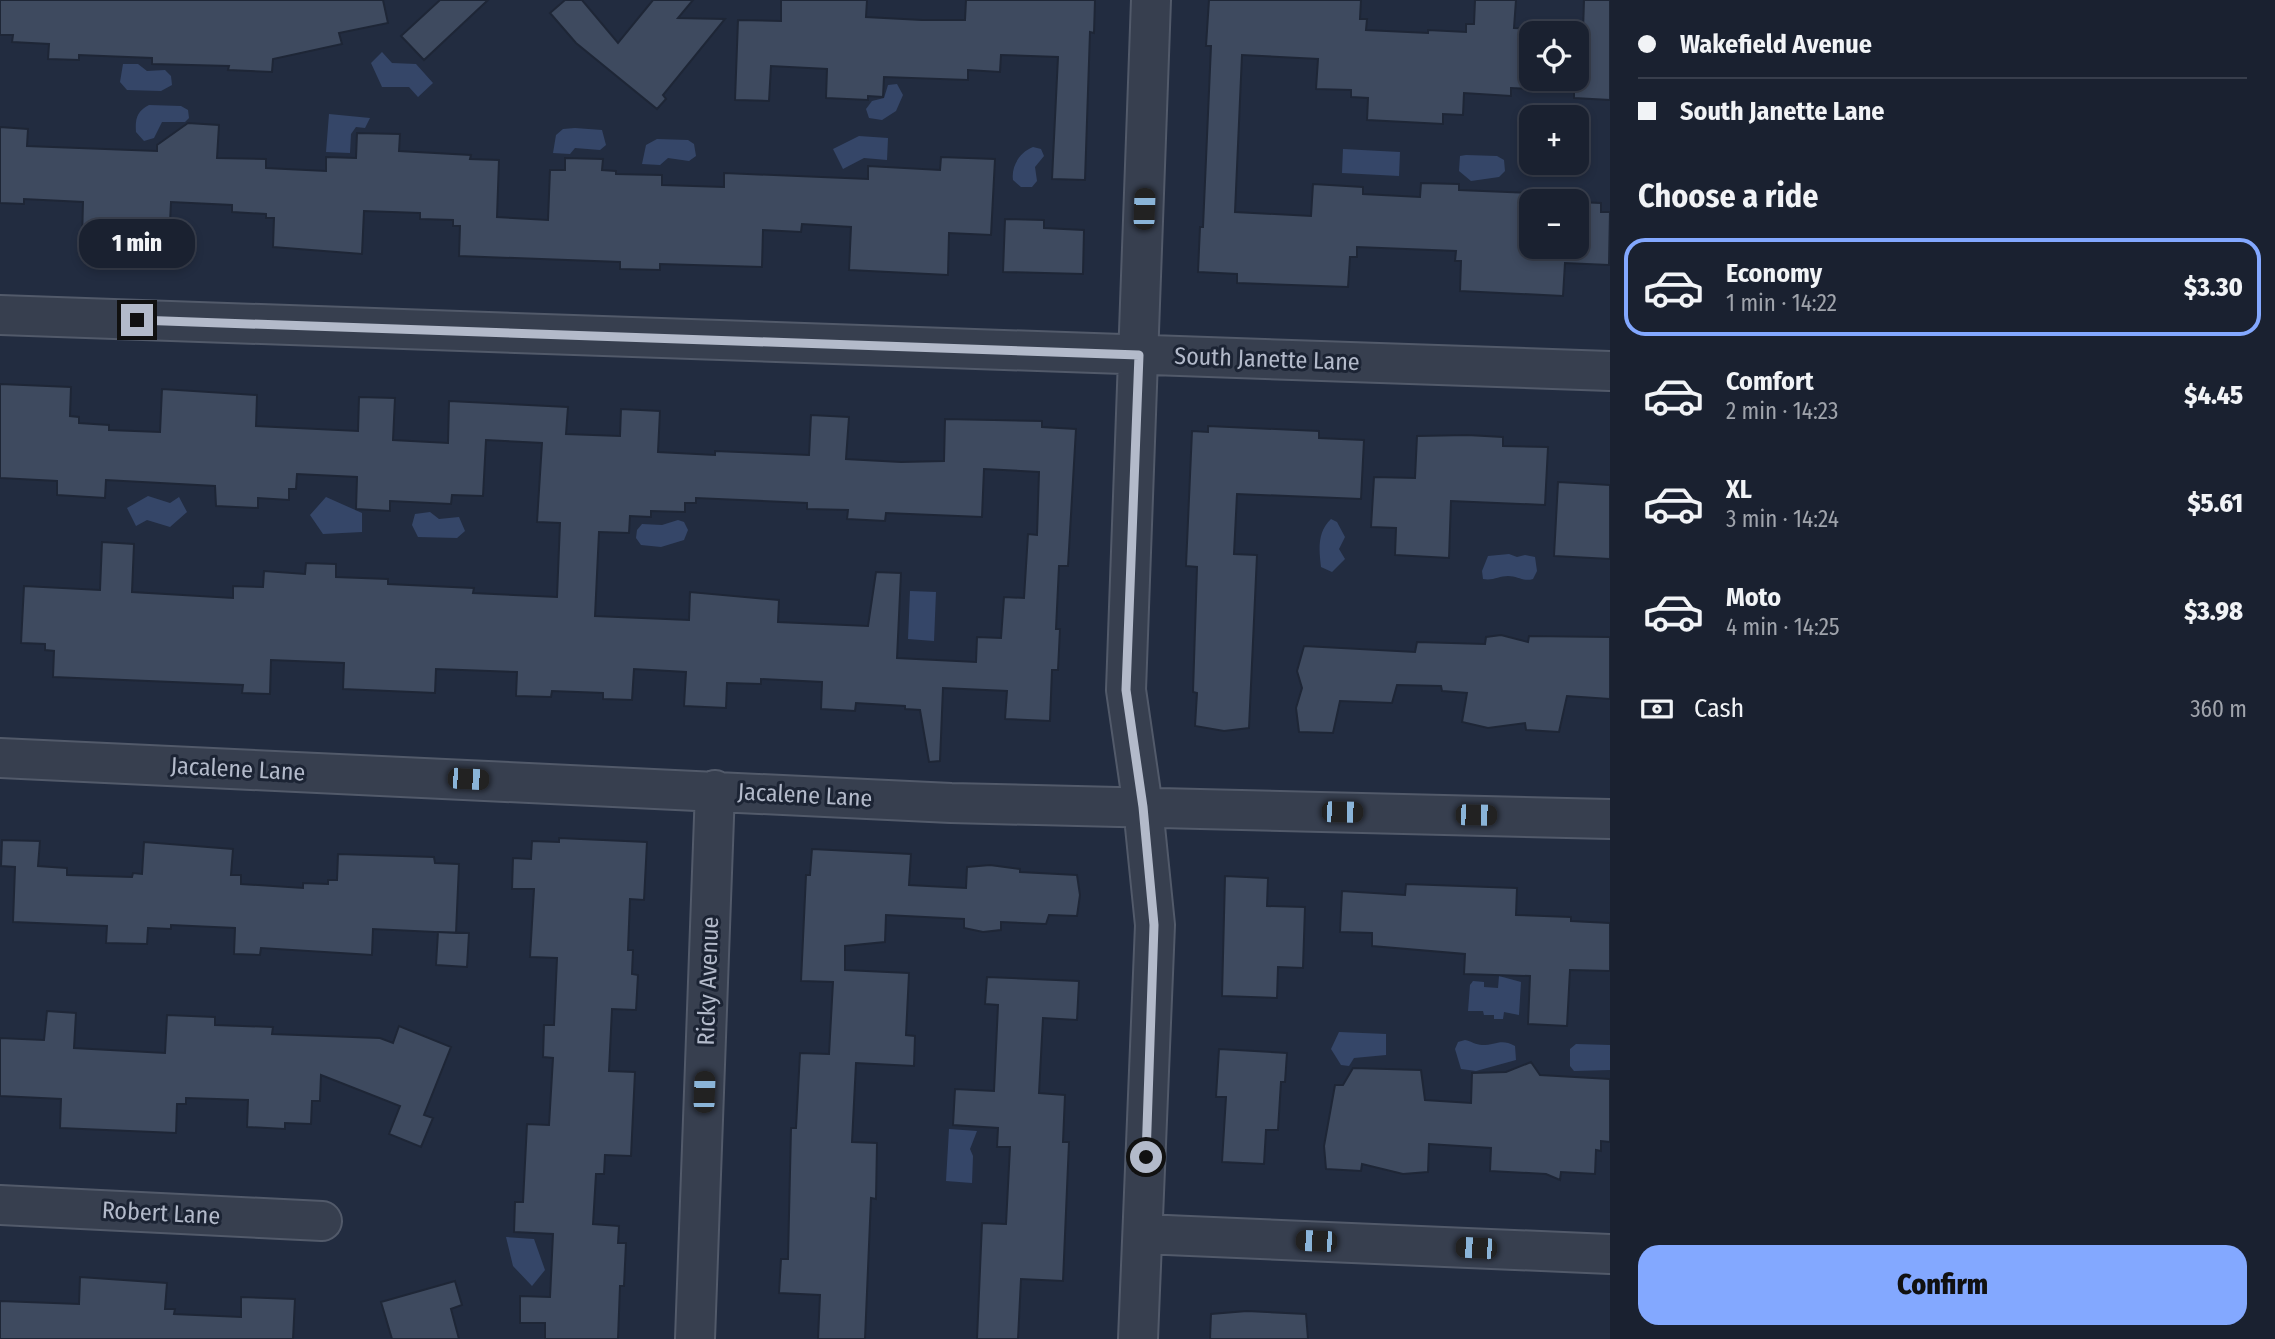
<!DOCTYPE html>
<meta charset="utf-8">
<style>
:root{--surface:#1a2130;--page:#272e3c;--text:#f1f3f6;--muted:#9fa3ab;--line:#383e4c;--accent:#83a8ff}
body{margin:0;font-family:"Fira Sans Condensed",sans-serif;background:var(--page);color:var(--text);height:100vh;display:flex;flex-direction:column;font-size:26px;white-space:nowrap}
*{box-sizing:border-box;margin:0}
p{font-size:23px;color:var(--muted)}
.icon{flex:none;width:38px;height:38px;fill:none;stroke:currentColor;stroke-width:2;stroke-linecap:round;stroke-linejoin:round}
.map{position:relative;flex:1;overflow:hidden}
.panel{display:flex;flex-direction:column;background:var(--surface);width:665px}
.panel>*{flex:none}
.guide{display:grid;align-content:center;height:154px;padding:0 28px;background:var(--surface)}
.buttons{position:absolute;left:1519px;top:21px;display:grid;gap:14px}
.buttons a{display:grid;place-items:center;width:70px;height:70px;border-radius:14px;background:var(--surface);box-shadow:0 4px 10px #0003,0 0 0 2px var(--line);font-size:35px}
.end{position:absolute;width:32px;height:32px;margin:-16px;border:9px solid #b3baca;background:#111;box-shadow:0 0 0 4px #111}
.from{border-radius:50%}
.bubble{position:absolute;height:49px;border-radius:21px;background:var(--surface);box-shadow:0 4px 10px #0003,0 0 0 2px var(--line);font-size:23px;font-weight:800;line-height:49px;text-align:center}
.car{position:absolute;width:21px;height:42px;margin:-21px -10px;border-radius:9px;box-shadow:0 0 5px 2px #0007;background:linear-gradient(#222 24%,#8ab4d8 0 40%,#222 0 76%,#8ab4d8 0 86%,#222 0)}
.guide b{display:flex;align-items:center;gap:24px;height:66px;font-size:26px}
.guide b+b{border-top:2px solid var(--line)}
.guide i{width:18px;height:18px;background:var(--text)}
ul{padding:0;list-style:none}
li{display:flex;align-items:center;gap:21px;height:98px;margin:0 14px 10px;padding:0 14px;border:4px solid transparent;border-radius:21px}
li div{flex:1}
li b{display:block;font-size:26px}
li em{font-style:normal;font-weight:800}
li.active{border-color:var(--accent)}
li>.icon{width:63px;height:63px;stroke-width:1.5}
h2{padding:0 28px;font-size:32px;line-height:84px}
.pay{display:flex;align-items:center;gap:18px;height:77px;padding:0 28px;font-size:26px}
.pay p{margin-inline-start:auto}
.button{display:flex;gap:14px;margin-top:auto;padding:14px 28px}
.button a{flex:1;height:80px;border-radius:21px;background:var(--accent);color:#111;font-size:28px;font-weight:800;line-height:80px;text-align:center}
main{display:flex;flex:1;min-height:0}
.map>svg:first-child{display:block}
</style>
<main>
<div class="map">
<svg width="1610" height="1339" viewBox="0 0 1610 1339">
<rect width="100%" height="100%" fill="#222c40"/>
<path fill="#354668" d="M382,52L392,63L416,64L433,83L418,97L409,87H382L371,63Z
M123,64H138L147,71L165,70L171,76L172,85L161,91L127,90L120,82Z
M897,84L903,95L896,111L882,120L869,118L866,109L872,101L884,98L888,85Z
M149,105L181,106L188,110L189,118L185,122H162L154,138L144,141L136,132C135,119 137,111 149,105Z
M329,114L370,118L365,128L356,127L351,134L350,153L326,152Z
M575,128L602,130L606,145L600,150L575,148L570,154L553,153L556,135L563,129Z
M859,136L888,138L887,160L864,158L843,169L833,149Z
M657,139L688,140L694,144L696,156L689,161L668,158L660,165L642,164L646,145Z
M1033,147L1041,149L1044,156L1035,167L1037,181L1032,187H1021L1013,180C1011,166 1020,152 1033,147Z
M1343,149L1400,152L1399,176L1342,173Z
M1466,155L1497,156L1504,160L1505,171L1499,177L1471,181L1459,171L1460,156Z
M148,496L170,503L179,497L187,512L170,527L147,520L136,526L127,508Z
M326,497L362,513V532L323,534L310,515Z
M430,512L439,519L459,517L465,531L457,538L418,537L412,525L415,514Z
M1331,519L1337,522L1345,537L1339,549L1345,559L1332,572L1321,567C1319,550 1317,532 1331,519Z
M678,520L684,522L688,530L684,540L661,547L641,545L636,538L637,530L642,524L662,525Z
M1509,554L1517,557L1525,555L1535,557L1537,571L1533,579C1523,582 1518,576 1508,576C1499,576 1493,581 1483,579L1482,571L1488,556Z
M910,591L936,592L934,641L908,639Z
M1499,976L1521,982L1519,1015L1504,1012L1503,1019H1494V1015H1484L1483,1011H1468L1470,985L1473,981L1484,982V987L1498,988Z
M1339,1032L1386,1034V1055L1354,1058L1349,1066L1341,1065L1331,1049Z
M1465,1040C1471,1041 1476,1045 1482,1045C1496,1045 1501,1038 1515,1046L1516,1060L1476,1071L1461,1069L1455,1049L1458,1042Z
M1576,1044L1610,1045V1070L1574,1071L1570,1066V1049Z
M949,1129L977,1131L970,1149L973,1156L972,1183L946,1181Z
M506,1237L534,1239L545,1270L532,1286L513,1266Z"/>
<path fill="#3e4a5f" stroke="#1e2636" stroke-width="2" fill-rule="evenodd" d="M0,0H383L388,23L339,33L342,44L273,59L272,72L228,70L229,66L152,64V58L79,55V60L48,59L49,44L12,42L13,35H0Z
M440,0H488L424,60L401,36Z
M565,0H582L618,43L653,0H693L678,18L725,19L663,95L666,99L657,109L576,43L550,13Z
M781,0H867L866,17L922,20H965L966,0H1095L1094,33L1090,32L1085,180L1052,179L1058,57L1001,55L1000,72L968,70V80L884,77L883,97L868,96V100L826,98L827,69L771,66L769,101L735,100L738,20L781,21Z
M1209,0H1361L1360,19H1367L1366,30L1428,33V30L1466,32V24H1474L1475,0H1516L1514,28L1583,31L1584,0H1610V100L1574,98V91L1511,88V96L1464,93L1463,115L1443,114V124L1367,120L1368,98L1351,97V90L1316,89L1318,59L1242,55L1235,212L1311,216L1313,184L1363,187V194L1420,197L1421,183L1459,184V190L1561,194L1560,201H1531V247H1577V202L1601,203V212H1610L1609,265L1565,263L1563,296L1460,291L1461,261H1455L1456,251L1357,247V257H1350L1348,287L1237,283V274L1198,272L1200,227H1203L1211,46H1206ZM1531,33H1577V79H1531Z
M188,123L219,125L217,158L266,159V168L326,171V157L356,158L357,133L400,134L399,151L471,155L470,159L499,160L497,217L548,220L550,170H565V158L603,159L602,170L616,171V174L662,175V185L724,187V173L868,179V166L940,170L941,157L995,159L991,235L949,233L948,275L849,270L851,227L802,224L801,232L763,230L762,267L660,264V270L620,269V262L459,256L460,226H453V220L420,219V213L364,211L362,254L273,247L274,218H266V214L232,212V205L171,202L169,243L82,239L83,202L24,199V204L0,203V127L28,129L27,146L157,151V145Z
M1005,219L1044,220V228L1084,230L1083,274L1003,272Z
M0,384L71,387L70,416L79,417V423L109,425V430L160,432L162,389L257,395L256,426L358,431L359,397L395,398L393,440L448,443L449,401L568,407L566,434L620,436L621,409L660,411L658,452L715,455V451L809,455L811,415L849,417L846,459L901,462L944,461L945,419L1042,421V427L1076,429L1068,566H1059L1056,629H1060L1058,670H1052L1050,721L1005,719L1007,691L943,688L940,761L929,762L920,710L905,709V706L856,703L855,711L821,709L822,682L761,679V684L727,683L726,708L684,706L686,672L634,669L632,700L603,699V693L552,691L551,697L516,696L517,672L436,669L435,693L343,689L344,663L271,660L270,694L242,693L243,685L53,677L54,651L45,650V644L21,643L24,586L100,590L102,542L134,544L132,592L233,598V586L263,587L264,571L305,574L306,563L336,564V577L388,579V584L474,588L473,593L557,597L560,523L537,522L542,443L486,440L483,496L452,495L451,504L390,501V511L356,509L357,477L297,474L296,489H289V500L258,498V508L216,506L215,486L106,480L105,498L57,495V481L0,478ZM984,469L1039,472L1037,535L1028,534L1024,598L1004,597L1001,638L977,637L976,662L897,658L901,573L876,572L868,626L778,622L779,600L690,592L689,620L595,616L599,532L629,533L630,516L651,517V511L685,512V503H696V498L807,503V509L848,510L847,519L885,521L886,513L982,517Z
M1208,426L1319,431V438L1364,440L1361,499L1237,494L1234,554L1257,555L1249,728L1224,731L1195,726L1197,693L1193,692L1197,567L1186,566L1192,431L1208,432Z
M1467,435L1503,437V446L1548,447L1545,505L1451,501L1449,558L1395,555L1396,528L1371,527L1374,477L1415,478L1417,436Z
M1558,482L1610,485V559L1554,556Z
M1501,635L1528,642L1529,636L1610,637V699L1567,696L1559,732L1526,730L1525,723L1488,728L1462,722L1467,693L1442,691L1441,686L1397,685L1392,703L1340,701L1333,733L1299,732L1296,708L1302,688L1297,671L1304,646L1415,652L1417,642L1485,644L1486,637Z
M559,838L647,842L644,900L630,899L628,950H633L632,974L638,975L636,1010L612,1009L609,1071L635,1072L631,1156L605,1155L604,1174H596L593,1224L619,1226L618,1243H626L624,1286H620L618,1339H545V1323H520V1296L550,1297L553,1234L514,1232L515,1202H523L527,1124L549,1125L553,1058L543,1057L544,1025H554L557,958L530,957L534,889H512L513,858L531,859L532,841L559,842Z
M2,840L40,841L38,866L67,868V875L132,877L133,873L142,874L144,842L233,849L231,875H241V884L303,888V883L328,884V880H337L338,854L434,857L435,863L459,864L456,933L373,929L372,955L261,948L260,955L234,954L235,928L171,925V929L148,928L147,944L106,943L107,926L13,922L15,867L1,866Z
M812,849L911,854L909,885L966,888L967,867L990,865L1020,869V872L1077,875L1080,895L1077,916L1049,915L1046,924L1001,922V930L983,932L964,928V919L886,915L885,942L845,946V970L909,973L906,1035L915,1036L914,1066L856,1063L852,1142L877,1143L876,1199L871,1198L865,1339H818L820,1295L779,1293L781,1259H788L791,1128H796L800,1053L829,1054L833,982L801,981L806,875H810Z
M1225,876L1268,878L1267,906L1305,907L1303,968L1278,967L1277,998L1222,996Z
M1406,884L1517,888L1516,915L1571,917V921L1610,923V971L1570,970L1567,1026L1528,1024L1530,976L1464,974L1465,954L1372,946V933L1340,932L1342,891L1405,895Z
M438,932L469,933L467,967L436,965Z
M987,977L1079,981L1077,1020L1043,1018L1039,1093L1065,1095L1063,1142H1069L1063,1281L1021,1279L1018,1339H977L982,1223L1006,1224L1010,1147H997L998,1128L953,1125L955,1089L994,1091L998,1005L985,1004Z
M47,1011L76,1013L74,1048L165,1053L167,1015L215,1017V1025L273,1027L272,1034L380,1038L393,1043L399,1026L451,1047L424,1115L433,1118L421,1147L389,1134L400,1106L321,1075L320,1101H312L311,1124L285,1123V1129L247,1127L248,1100L186,1098V1104H177L176,1133L60,1128L61,1099L0,1096V1038L44,1040Z
M1219,1049L1287,1053L1285,1082H1281L1278,1130H1266L1264,1164L1222,1162L1226,1097H1216Z
M1531,1062L1540,1075L1610,1079V1142L1601,1141V1151L1596,1150L1595,1174L1561,1172L1560,1180L1546,1174L1490,1171L1491,1148L1429,1144L1428,1172L1403,1174L1362,1164L1361,1171L1326,1169L1324,1146L1335,1085H1343L1353,1068L1421,1070L1425,1100L1471,1103L1472,1073L1506,1072Z
M80,1277L167,1283L165,1309H175L174,1314L241,1317V1297L295,1299L293,1339H0V1301L79,1304Z
M455,1281L462,1305L451,1309L459,1339H392L381,1302Z
M1247,1311L1306,1314L1308,1339H1210L1211,1314Z"/>
<g fill="none" stroke-linecap="round" stroke-linejoin="round">
<defs>
<path id="minor" d="M0,315L1610,371
M0,758L951,803L1610,819
M0,1205L322,1221
M1143,1234L1610,1254
M695,1339L715,790
M1138,1339L1155,925L1143,807L1126,690L1151,0"/>
</defs>
<use href="#minor" stroke="#525a6a" stroke-width="42"/>
<use href="#minor" stroke="#373f4f" stroke-width="38"/>
</g>
<g fill="none" stroke-linecap="round" stroke-linejoin="round">
<path stroke="#b3baca" stroke-width="9" d="M137,320L1139,355L1126,690L1143,807L1154,925L1146,1157"/>
</g>
<g text-anchor="middle" stroke-width="6" stroke-linejoin="round" paint-order="stroke">
<g font-size="24" fill="#b3baca" stroke="#1c2434">
<text transform="translate(1267 359) rotate(2)" y="8">South Janette Lane</text>
<text transform="translate(238 769) rotate(3)" y="8">Jacalene Lane</text>
<text transform="translate(805 795) rotate(3)" y="8">Jacalene Lane</text>
<text transform="translate(708 981) rotate(-88)" y="8">Ricky Avenue</text>
<text transform="translate(161 1213) rotate(3)" y="8">Robert Lane</text>
</g>
</g>
</svg>
<div class="buttons">
<a><svg class="icon" aria-label="locate" viewBox="0 0 24 24"><circle cx="12" cy="12" r="6"/><path d="M12 2v4M12 18v4M2 12h4M18 12h4"/></svg></a>
<a>+</a>
<a>−</a>
</div>
<i class="end from" style="left:1146px;top:1157px"></i>
<i class="end" style="left:137px;top:320px"></i>
<div class="bubble" style="left:79px;top:219px;width:116px">1 min</div>
<i class="car" style="left:1144px;top:209px;rotate:2deg"></i>
<i class="car" style="left:468px;top:779px;rotate:93deg"></i>
<i class="car" style="left:1342px;top:812px;rotate:91deg"></i>
<i class="car" style="left:1476px;top:815px;rotate:91deg"></i>
<i class="car" style="left:704px;top:1092px;rotate:2deg"></i>
<i class="car" style="left:1316px;top:1241px;rotate:272deg"></i>
<i class="car" style="left:1476px;top:1248px;rotate:273deg"></i>
</div>
<section class="panel">
<div class="guide">
<b><i class="from"></i>Wakefield Avenue</b>
<b><i></i>South Janette Lane</b>
</div>
<h2>Choose a ride</h2>
<ul>
<li class="active"><svg class="icon" aria-label="car" viewBox="0 0 24 24"><path d="M5 17H2v-5l4-1 3-4h7l3 4 3 1v5h-3M9 17h6M6 11h13"/><circle cx="7" cy="17" r="2"/><circle cx="17" cy="17" r="2"/></svg><div><b>Economy</b><p>1 min · 14:22</p></div><em>$3.30</em></li>
<li><svg class="icon" aria-label="car" viewBox="0 0 24 24"><path d="M5 17H2v-5l4-1 3-4h7l3 4 3 1v5h-3M9 17h6M6 11h13"/><circle cx="7" cy="17" r="2"/><circle cx="17" cy="17" r="2"/></svg><div><b>Comfort</b><p>2 min · 14:23</p></div><em>$4.45</em></li>
<li><svg class="icon" aria-label="car" viewBox="0 0 24 24"><path d="M5 17H2v-5l4-1 3-4h7l3 4 3 1v5h-3M9 17h6M6 11h13"/><circle cx="7" cy="17" r="2"/><circle cx="17" cy="17" r="2"/></svg><div><b>XL</b><p>3 min · 14:24</p></div><em>$5.61</em></li>
<li><svg class="icon" aria-label="car" viewBox="0 0 24 24"><path d="M5 17H2v-5l4-1 3-4h7l3 4 3 1v5h-3M9 17h6M6 11h13"/><circle cx="7" cy="17" r="2"/><circle cx="17" cy="17" r="2"/></svg><div><b>Moto</b><p>4 min · 14:25</p></div><em>$3.98</em></li>
</ul>
<div class="pay"><svg class="icon" aria-label="cash" viewBox="0 0 24 24"><path d="M3 7h18v10H3z"/><circle cx="12" cy="12" r="2"/></svg>Cash<p>360 m</p></div>
<div class="button"><a>Confirm</a></div>
</section>
</main>
